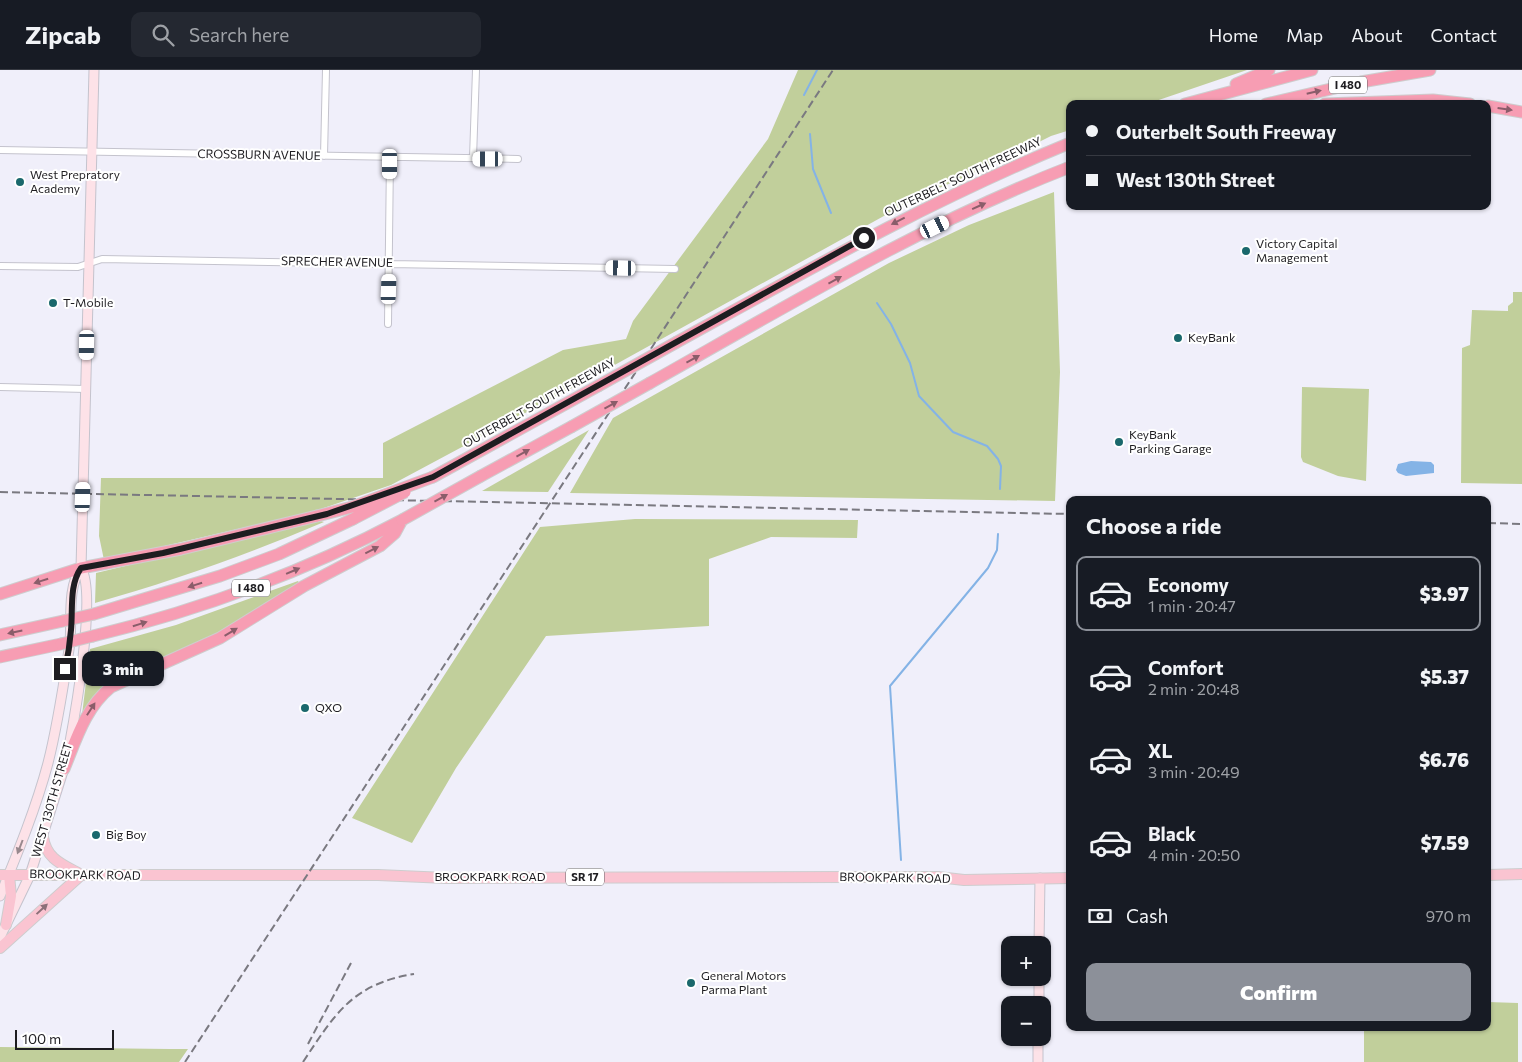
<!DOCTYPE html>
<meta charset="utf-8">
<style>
:root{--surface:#171b24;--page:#242831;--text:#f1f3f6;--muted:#9ea1a6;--line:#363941;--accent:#8c9099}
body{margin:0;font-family:Commissioner,sans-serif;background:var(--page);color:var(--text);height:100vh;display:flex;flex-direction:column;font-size:19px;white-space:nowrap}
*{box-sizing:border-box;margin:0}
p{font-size:16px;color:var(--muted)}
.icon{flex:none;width:28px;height:28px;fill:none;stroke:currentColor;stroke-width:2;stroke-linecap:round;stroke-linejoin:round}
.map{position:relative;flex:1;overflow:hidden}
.drawer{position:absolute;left:1066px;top:426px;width:425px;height:535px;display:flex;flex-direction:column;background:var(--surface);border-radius:10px;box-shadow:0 1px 4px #0004}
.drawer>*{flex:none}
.top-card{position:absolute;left:1066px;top:30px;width:425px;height:110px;border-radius:10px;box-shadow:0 1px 4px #0004;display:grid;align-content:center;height:110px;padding:0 20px;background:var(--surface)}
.fabs{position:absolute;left:1001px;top:866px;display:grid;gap:10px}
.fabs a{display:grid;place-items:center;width:50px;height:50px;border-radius:10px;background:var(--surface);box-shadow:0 1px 4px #0004;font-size:25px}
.scale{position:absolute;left:15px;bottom:12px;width:99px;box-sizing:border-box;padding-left:5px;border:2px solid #1e1d21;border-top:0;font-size:14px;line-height:18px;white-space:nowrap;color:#1e1d21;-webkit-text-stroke:4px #fff;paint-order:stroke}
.end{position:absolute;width:22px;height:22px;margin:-11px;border:6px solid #1e1d21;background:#fff;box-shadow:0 0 0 2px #fff}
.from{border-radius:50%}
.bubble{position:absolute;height:35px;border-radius:10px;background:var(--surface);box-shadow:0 1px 4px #0004;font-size:16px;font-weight:800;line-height:35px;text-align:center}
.car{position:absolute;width:15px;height:30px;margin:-15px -8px;border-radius:6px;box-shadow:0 0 4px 1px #0007;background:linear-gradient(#fff 24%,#345 0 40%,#fff 0 76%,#345 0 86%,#fff 0)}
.top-card b{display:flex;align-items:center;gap:18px;height:48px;font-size:19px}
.top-card b+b{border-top:1px solid var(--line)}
.top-card i{width:12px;height:12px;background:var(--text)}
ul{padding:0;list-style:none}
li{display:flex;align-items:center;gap:15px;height:75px;margin:0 10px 8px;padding:0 10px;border:2px solid transparent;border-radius:10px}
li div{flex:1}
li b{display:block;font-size:19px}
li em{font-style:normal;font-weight:800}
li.active{border-color:var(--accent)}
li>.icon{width:45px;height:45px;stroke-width:1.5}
h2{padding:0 20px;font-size:22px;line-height:60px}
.pay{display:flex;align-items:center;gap:12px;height:55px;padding:0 20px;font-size:19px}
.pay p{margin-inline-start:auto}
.button{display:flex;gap:10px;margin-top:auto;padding:10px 20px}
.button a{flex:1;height:58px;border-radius:10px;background:var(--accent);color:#fff;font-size:20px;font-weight:800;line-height:58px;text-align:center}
header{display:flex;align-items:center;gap:30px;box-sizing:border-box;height:70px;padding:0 25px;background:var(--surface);border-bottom:1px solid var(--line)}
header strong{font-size:24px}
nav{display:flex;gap:28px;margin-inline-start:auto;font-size:18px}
.search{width:350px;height:45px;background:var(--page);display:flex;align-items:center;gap:12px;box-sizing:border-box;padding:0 18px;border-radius:10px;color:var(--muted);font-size:19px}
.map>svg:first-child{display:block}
</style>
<header>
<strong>Zipcab</strong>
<div class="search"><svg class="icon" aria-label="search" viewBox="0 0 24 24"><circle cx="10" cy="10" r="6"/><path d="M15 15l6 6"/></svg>Search here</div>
<nav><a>Home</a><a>Map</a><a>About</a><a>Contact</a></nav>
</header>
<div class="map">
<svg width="1522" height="992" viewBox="0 0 1522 992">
<rect width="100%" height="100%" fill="#f0effa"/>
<path fill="#c1cf9b" d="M798,0H1247L1147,34H1070V60L1051,66L991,96L920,126L611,297L391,415L315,441L104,490L99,466L101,408H383V373L563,280L626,269L633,251L768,69Z
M1054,122L1060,302L1055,431L570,423L613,348L889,193L969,155Z
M1513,222H1522V414L1461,413L1462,278L1470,275L1472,240L1508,241V236L1513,232Z
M1302,317L1369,319L1366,411L1338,406L1303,392L1301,387Z
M589,360L548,422L482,421Z
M635,449L858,450L857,468L771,467L709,489V556L546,566L456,698L412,773L352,748L540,457Z
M317,450L324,452C249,484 173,511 95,533L96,503Z
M298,511L300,514L234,555L122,607L82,645L90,579L176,555Z
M1488,932L1518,933V992H1364V958H1488Z
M0,977L170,979H188L179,992H0Z"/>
<path fill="#84b3e6" d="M1411,391L1431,392L1434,395V403L1406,406L1398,403L1396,400L1398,394Z"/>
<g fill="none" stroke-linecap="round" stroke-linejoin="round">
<path stroke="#84b3e6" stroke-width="2" d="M804,25L817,0
M810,64L813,99L831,143
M877,233L891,254L910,293L919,326L953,362L987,376L998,389L1001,396L1000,419
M901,790L890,616L988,498L997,480L998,464"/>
<defs>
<path id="street" d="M0,80L518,89
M324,86L326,0
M473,88L476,0
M0,196L78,197L102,189L675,199
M388,254L390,87
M0,317L87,319"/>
<path id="secondary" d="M69,677C75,645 97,523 81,498L94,0
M0,826C18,782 36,738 48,693C58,654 64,612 70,573C72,550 67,517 81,498
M0,867L30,805L65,695
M1039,875L1040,808
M1039,935V908
M1038,992V968"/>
<path id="primary" d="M43,767C46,788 61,794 78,803
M0,805H378L446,808L852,807H938L964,810L1070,808
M1488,805L1522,804
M6,855L11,826L9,805
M0,878L81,805"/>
<path id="highway" d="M1236,14L1269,0
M1185,34L1312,0
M1266,34L1361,12L1430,0
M1325,34L1433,30L1470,34
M1488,36L1522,42
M677,272C806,201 933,129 1070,73
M650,313C787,236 923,154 1070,97
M481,406L571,357
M433,407L598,316
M0,524L81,498L181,479L317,446
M94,544L220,506L279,484L353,449
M0,565L63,551
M93,566C200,540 304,502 402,450
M0,587L61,574
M64,699C76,670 85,638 111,617L220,568L304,516L380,476L395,463L402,450"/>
</defs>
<use href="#street" stroke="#c4c3cd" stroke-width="8"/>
<use href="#secondary" stroke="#c4c3cd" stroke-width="11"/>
<use href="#primary" stroke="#cecdce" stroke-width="12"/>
<use href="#highway" stroke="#cecdce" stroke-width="13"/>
<use href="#street" stroke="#fff" stroke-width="6"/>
<use href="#secondary" stroke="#fde2e8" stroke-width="9"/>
<use href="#primary" stroke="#fac4d1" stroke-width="10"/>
<use href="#highway" stroke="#f79db3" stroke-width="11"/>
<path stroke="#7a7980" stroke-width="2" stroke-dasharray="8 4" stroke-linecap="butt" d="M0,422L1070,444
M1488,453L1522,454
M308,974L351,893
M185,992L833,0
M303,992C335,944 352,914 414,904"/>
<defs>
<path id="highway-bridge" d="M598,316L677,272
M571,357L650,313
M317,446L352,437L433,407
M353,449L405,422
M402,450L481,406
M63,551L94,544
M61,574L93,566"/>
</defs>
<use href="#highway-bridge" stroke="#cecdce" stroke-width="13" stroke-linecap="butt"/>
<use href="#highway-bridge" stroke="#f79db3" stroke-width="11"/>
</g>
<defs><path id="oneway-solid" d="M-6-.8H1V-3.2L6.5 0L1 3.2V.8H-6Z" transform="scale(1.25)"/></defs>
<g fill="#8a5d6a">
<use href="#oneway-solid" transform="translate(1314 22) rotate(-13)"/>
<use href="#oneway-solid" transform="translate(1505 39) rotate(8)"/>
<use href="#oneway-solid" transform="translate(979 136) rotate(-24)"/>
<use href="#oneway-solid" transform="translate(898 151) rotate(153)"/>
<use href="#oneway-solid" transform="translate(835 210) rotate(-29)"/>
<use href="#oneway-solid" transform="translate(693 289) rotate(-29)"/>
<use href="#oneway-solid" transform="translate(611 335) rotate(-29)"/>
<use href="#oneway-solid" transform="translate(523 383) rotate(-29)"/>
<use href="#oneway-solid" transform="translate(441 428) rotate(-29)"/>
<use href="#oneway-solid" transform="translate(372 480) rotate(-27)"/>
<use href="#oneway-solid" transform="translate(293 501) rotate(-23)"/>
<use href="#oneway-solid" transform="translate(41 511) rotate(163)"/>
<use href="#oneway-solid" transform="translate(195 515) rotate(162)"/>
<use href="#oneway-solid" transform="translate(140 554) rotate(-17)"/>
<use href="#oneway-solid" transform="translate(15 562) rotate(168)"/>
<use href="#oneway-solid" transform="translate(231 562) rotate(-31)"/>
<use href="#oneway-solid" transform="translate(91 639) rotate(-57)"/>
</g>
<use fill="#99898e" href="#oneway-solid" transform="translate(20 777) rotate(111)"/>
<use fill="#8c7079" href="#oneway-solid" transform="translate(42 839) rotate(-43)"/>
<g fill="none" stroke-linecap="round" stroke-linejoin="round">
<path stroke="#1e1d21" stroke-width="6" d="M65,599C68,586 70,573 71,560C73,540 69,515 81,498L163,483L327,444L433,407L864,168"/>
</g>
<g fill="#1a686c" stroke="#fff" stroke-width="2">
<circle cx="20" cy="112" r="5"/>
<circle cx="1246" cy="181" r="5"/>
<circle cx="53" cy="233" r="5"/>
<circle cx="1178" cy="268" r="5"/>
<circle cx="1119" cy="372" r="5"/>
<circle cx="305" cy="638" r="5"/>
<circle cx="96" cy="765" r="5"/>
<circle cx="691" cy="913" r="5"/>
</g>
<g text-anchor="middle" stroke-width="4" stroke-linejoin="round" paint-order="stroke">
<g fill="#fff" stroke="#626164" stroke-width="1">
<rect x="1329" y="6.5" width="38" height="17" rx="4"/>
<rect x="232" y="509.5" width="38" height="17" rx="4"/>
<rect x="566" y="798.5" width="38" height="17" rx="4"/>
</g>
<g font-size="11" font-weight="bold" fill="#1e1d21">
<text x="1348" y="19">I 480</text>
<text x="251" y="522">I 480</text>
<text x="585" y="811">SR 17</text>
</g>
<g font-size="12" fill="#1e1d21" stroke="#fff">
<text transform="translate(259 85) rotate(1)" y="4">CROSSBURN AVENUE</text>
<text transform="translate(963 107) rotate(-25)" y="4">OUTERBELT SOUTH FREEWAY</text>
<text transform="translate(337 192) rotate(1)" y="4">SPRECHER AVENUE</text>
<text transform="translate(539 333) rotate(-29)" y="4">OUTERBELT SOUTH FREEWAY</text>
<text transform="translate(52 730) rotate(-74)" y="4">WEST 130TH STREET</text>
<text transform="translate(85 805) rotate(1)" y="4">BROOKPARK ROAD</text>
<text x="490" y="811">BROOKPARK ROAD</text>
<text transform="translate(895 808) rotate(1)" y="4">BROOKPARK ROAD</text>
</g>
<g font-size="12" fill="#1e1d21" stroke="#fff" text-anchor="start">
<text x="30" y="109">West Prepratory<tspan x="30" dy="14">Academy</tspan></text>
<text x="1256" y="178">Victory Capital<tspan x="1256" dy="14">Management</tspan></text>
<text x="63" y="237">T-Mobile</text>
<text x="1188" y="272">KeyBank</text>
<text x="1129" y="369">KeyBank<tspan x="1129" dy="14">Parking Garage</tspan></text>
<text x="315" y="642">QXO</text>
<text x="106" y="769">Big Boy</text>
<text x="701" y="910">General Motors<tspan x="701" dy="14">Parma Plant</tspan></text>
</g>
</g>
</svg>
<div class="fabs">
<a>+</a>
<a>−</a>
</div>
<div class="scale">100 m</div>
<i class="end from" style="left:864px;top:168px"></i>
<i class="end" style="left:65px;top:599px"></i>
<div class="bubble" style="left:82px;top:581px;width:82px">3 min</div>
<i class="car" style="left:488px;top:89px;rotate:270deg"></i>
<i class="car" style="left:390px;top:94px;rotate:180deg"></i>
<i class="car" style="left:935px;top:157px;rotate:64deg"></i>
<i class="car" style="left:621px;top:198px;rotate:271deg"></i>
<i class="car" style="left:389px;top:219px;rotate:2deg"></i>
<i class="car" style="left:87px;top:275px;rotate:181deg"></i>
<i class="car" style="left:83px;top:427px;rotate:2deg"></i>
<div class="top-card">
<b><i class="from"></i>Outerbelt South Freeway</b>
<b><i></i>West 130th Street</b>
</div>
<section class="drawer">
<h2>Choose a ride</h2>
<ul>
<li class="active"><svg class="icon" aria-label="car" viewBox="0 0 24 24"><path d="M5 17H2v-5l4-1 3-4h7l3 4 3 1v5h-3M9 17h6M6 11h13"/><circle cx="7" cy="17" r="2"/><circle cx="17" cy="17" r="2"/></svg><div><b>Economy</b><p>1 min · 20:47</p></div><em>$3.97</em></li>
<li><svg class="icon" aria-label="car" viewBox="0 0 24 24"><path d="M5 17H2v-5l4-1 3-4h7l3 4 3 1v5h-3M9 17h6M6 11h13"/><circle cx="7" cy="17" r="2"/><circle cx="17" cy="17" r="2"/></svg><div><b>Comfort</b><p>2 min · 20:48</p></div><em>$5.37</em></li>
<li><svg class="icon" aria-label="car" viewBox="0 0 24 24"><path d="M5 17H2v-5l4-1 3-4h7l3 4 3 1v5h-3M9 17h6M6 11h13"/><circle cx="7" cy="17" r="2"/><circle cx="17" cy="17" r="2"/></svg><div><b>XL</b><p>3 min · 20:49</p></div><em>$6.76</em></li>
<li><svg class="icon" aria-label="car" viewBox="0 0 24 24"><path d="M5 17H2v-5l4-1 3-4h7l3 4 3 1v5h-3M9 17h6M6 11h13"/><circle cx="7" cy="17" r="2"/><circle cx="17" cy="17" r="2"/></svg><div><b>Black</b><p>4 min · 20:50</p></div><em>$7.59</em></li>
</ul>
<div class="pay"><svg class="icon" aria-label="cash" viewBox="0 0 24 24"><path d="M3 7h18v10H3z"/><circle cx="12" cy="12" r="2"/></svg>Cash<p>970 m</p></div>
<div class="button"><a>Confirm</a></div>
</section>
</div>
